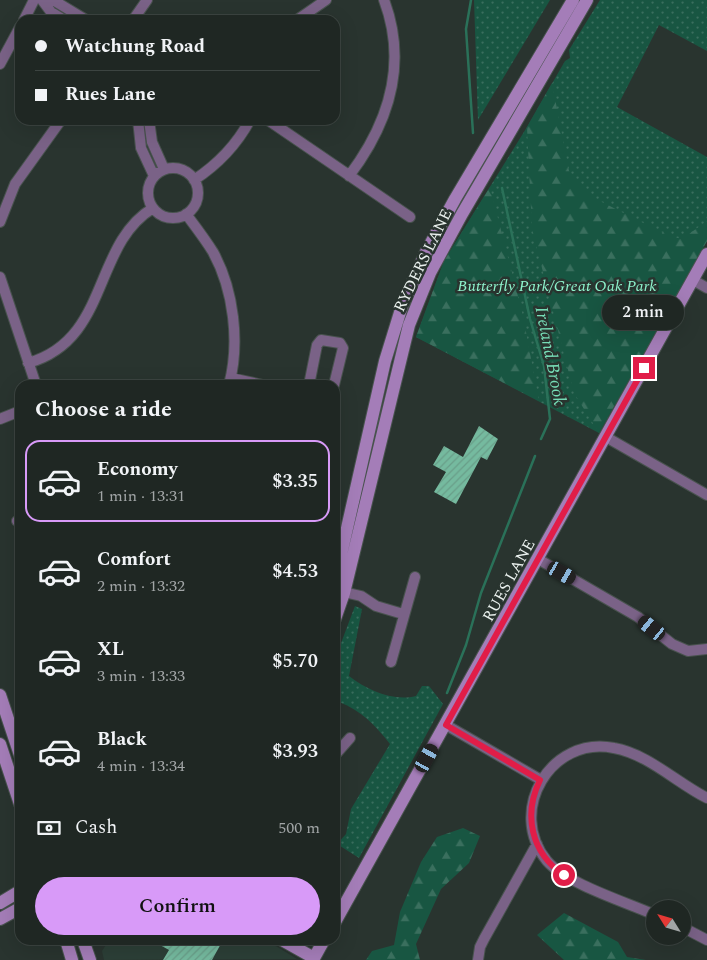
<!DOCTYPE html>
<meta charset="utf-8">
<style>
:root{--surface:#1f2723;--page:#2c3330;--text:#f1f3f6;--muted:#a1a5a6;--line:#3c4441;--accent:#d89af8}
body{margin:0;font-family:Spectral,serif;background:var(--page);color:var(--text);height:100vh;display:flex;flex-direction:column;font-size:19px;white-space:nowrap}
*{box-sizing:border-box;margin:0}
p{font-size:16px;color:var(--muted)}
.icon{flex:none;width:28px;height:28px;fill:none;stroke:currentColor;stroke-width:2;stroke-linecap:round;stroke-linejoin:round}
.map{position:relative;flex:1;overflow:hidden}
.side{position:absolute;left:15px;top:380px;width:325px;height:565px;display:flex;flex-direction:column;background:var(--surface);border-radius:15px;box-shadow:0 5px 20px #0002,0 0 0 1px var(--line)}
.side>*{flex:none}
.banner{position:absolute;left:15px;top:15px;width:325px;height:110px;border-radius:15px;box-shadow:0 5px 20px #0002,0 0 0 1px var(--line);display:grid;align-content:center;height:110px;padding:0 20px;background:var(--surface)}
.needle{width:32px;rotate:307deg}
.tools{position:absolute;left:646px;top:900px;display:grid;gap:10px}
.tools a{display:grid;place-items:center;width:45px;height:45px;border-radius:50%;background:var(--surface);box-shadow:0 5px 20px #0002,0 0 0 1px var(--line);font-size:25px}
.end{position:absolute;width:22px;height:22px;margin:-11px;border:6px solid #e11d48;background:#fff;box-shadow:0 0 0 2px #fff}
.from{border-radius:50%}
.bubble{position:absolute;height:35px;border-radius:18px;background:var(--surface);box-shadow:0 5px 20px #0002,0 0 0 1px var(--line);font-size:16px;font-weight:600;line-height:35px;text-align:center}
.car{position:absolute;width:15px;height:30px;margin:-15px -8px;border-radius:6px;box-shadow:0 0 4px 1px #0007;background:linear-gradient(#222 24%,#8ab4d8 0 40%,#222 0 76%,#8ab4d8 0 86%,#222 0)}
.banner b{display:flex;align-items:center;gap:18px;height:48px;font-size:19px}
.banner b+b{border-top:1px solid var(--line)}
.banner i{width:12px;height:12px;background:var(--text)}
ul{padding:0;list-style:none}
li{display:flex;align-items:center;gap:15px;height:82px;margin:0 10px 8px;padding:0 10px;border:2px solid transparent;border-radius:15px}
li div{flex:1}
li b{display:block;font-size:19px}
li em{font-style:normal;font-weight:600}
li.active{border-color:var(--accent)}
li>.icon{width:45px;height:45px;stroke-width:1.5}
h2{padding:0 20px;font-size:22px;line-height:60px}
.pay{display:flex;align-items:center;gap:12px;height:55px;padding:0 20px;font-size:19px}
.pay p{margin-inline-start:auto}
.cta{display:flex;gap:10px;margin-top:auto;padding:10px 20px}
.cta a{flex:1;height:58px;border-radius:30px;background:var(--accent);color:#111;font-size:20px;font-weight:600;line-height:58px;text-align:center}
.map>svg:first-child{display:block}
</style>
<div class="map">
<svg width="707" height="960" viewBox="0 0 707 960">
<defs>
<pattern id="green-dots" width="8" height="8" patternUnits="userSpaceOnUse" patternTransform="scale(1.25)"><rect width="8" height="8" fill="#185642"/><path d="M2 2h.1M6 6h.1" fill="none" stroke="#3a6f5e" stroke-width="1.8" stroke-linecap="round"/></pattern>
<pattern id="forest-firs" width="22" height="20" patternUnits="userSpaceOnUse" patternTransform="scale(1.25)"><rect width="22" height="20" fill="#185642"/><path d="M5 1l3.5 6h-7zM16 11l3.5 6h-7z" fill="#3a6f5e"/></pattern>
<pattern id="building-hatch" width="6" height="6" patternUnits="userSpaceOnUse" patternTransform="scale(1.25)"><rect width="6" height="6" fill="#75ba9f"/><path d="M-1 1l2-2M0 6l6-6M5 7l2-2" fill="none" stroke="#699e89"/></pattern>
</defs>
<rect width="100%" height="100%" fill="#29342f"/>
<path fill="#2c3f37" d="M109,940H266L297,959L104,960L102,951Z"/>
<path fill="url(#green-dots)" d="M474,0H550L478,120Z
M600,0H707V51L659,25L617,107L707,157V241L599,433L416,337L444,261L527,127L565,61L570,58L569,50Z
M355,606L362,609L349,676C367,690 393,702 416,696L422,686H429L443,704L359,858L337,844L346,834L351,809L390,744C375,725 362,711 339,702L335,704V659Z"/>
<path fill="url(#forest-firs)" d="M552,83L569,171L588,195L669,236L682,239L707,221V241L599,433L574,393L532,229L527,127Z
M490,187L523,316L539,401L416,337L444,261Z
M463,828L480,836L469,863L441,889L416,944L420,960H366L372,951L394,945L400,912L421,862L437,837Z
M564,913L618,942L627,957L646,960H564L537,935Z"/>
<g fill="none" stroke-linecap="round" stroke-linejoin="round">
<path stroke="#2a7159" stroke-width="2.5" d="M471,0L466,29L473,133
M502,188L530,319L544,366L550,419L541,439
M447,693L466,645L481,593L535,456"/>
</g>
<path fill="url(#building-hatch)" d="M479,426L498,439L487,460L481,457L456,504L434,492L446,472L433,465L444,446L463,457Z
M163,940H223L212,960H163L169,950L160,945Z"/>
<g fill="none" stroke-linecap="round" stroke-linejoin="round">
<defs>
<path id="street" d="M42,0L51,12L64,20
M53,0L86,20
M24,20L34,0
M133,20L147,0
M297,20L326,0
M0,64L20,27
M138,120L141,148L154,176
M149,120L152,142L164,169
M268,120L410,217
M148 193a25 25 0 1 1 50 0a25 25 0 1 1-50 0Z
M349,176C389,123 408,64 384,0
M194,180C217,165 237,144 250,120
M186,214C195,226 205,239 213,252C234,290 240,343 229,385
M0,222L15,184L61,120
M0,277L36,385
M693,280L707,288
M28,363C110,340 92,245 153,208
M231,378L263,385
M309,385L317,345L321,340L340,343L343,348L334,385
M0,419L20,411
M606,437L707,495
M17,521L20,520
M538,559L638,617L672,644L688,651L707,649
M335,590L361,596L376,606L403,614
M391,662L415,577
M446,725L541,780
M335,755L350,738
M655,915C626,902 567,884 547,861C506,811 551,735 614,748C648,754 677,783 707,798
M682,927L707,940
M478,960L480,947L484,939L537,844"/>
<path id="secondary" d="M335,581L385,361L402,306L426,252L455,199L573,0
M335,619L344,593L409,325L430,273L462,214L587,0
M0,695L20,755
M0,744L20,804
M0,903L20,891
M0,919L20,908
M335,922L707,254
M66,940L72,960
M83,940L90,960
M282,940L314,958
M313,960L324,940"/>
</defs>
<use href="#street" stroke="#48524e" stroke-width="12"/>
<use href="#secondary" stroke="#48524e" stroke-width="14"/>
<use href="#street" stroke="#7a6287" stroke-width="10"/>
<use href="#secondary" stroke="#a47db8" stroke-width="12"/>
</g>
<g fill="none" stroke-linecap="round" stroke-linejoin="round">
<path stroke="#e11d48" stroke-width="6" d="M564,875C531,853 523,815 540,780L446,725L644,368"/>
</g>
<g text-anchor="middle" stroke-width="5" stroke-linejoin="round" paint-order="stroke">
<g font-size="16" fill="#eaf1ee" stroke="#29342f">
<text transform="translate(422 260) rotate(-64)" y="6">RYDERS LANE</text>
<text transform="translate(508 580) rotate(-61)" y="6">RUES LANE</text>
</g>
<g font-size="16" font-style="italic" fill="#8ef4cd" stroke="#29342f">
<text x="557" y="291">Butterfly Park/Great Oak Park</text>
</g>
<g font-size="18" font-style="italic" fill="#76dcb6" stroke="#29342f">
<text transform="translate(551 356) rotate(79)" y="6">Ireland Brook</text>
</g>
</g>
</svg>
<div class="tools">
<a><svg class="needle" viewBox="-14 -14 28 28"><path d="M0-13l5 13h-10z" fill="#e53935"/><path d="M0 13l5-13h-10z" fill="#a1a5a6"/></svg></a>
</div>
<i class="end from" style="left:564px;top:875px"></i>
<i class="end" style="left:644px;top:368px"></i>
<div class="bubble" style="left:602px;top:295px;width:82px">2 min</div>
<i class="car" style="left:562px;top:573px;rotate:120deg"></i>
<i class="car" style="left:652px;top:628px;rotate:309deg"></i>
<i class="car" style="left:427px;top:758px;rotate:29deg"></i>
<div class="banner">
<b><i class="from"></i>Watchung Road</b>
<b><i></i>Rues Lane</b>
</div>
<section class="side">
<h2>Choose a ride</h2>
<ul>
<li class="active"><svg class="icon" aria-label="car" viewBox="0 0 24 24"><path d="M5 17H2v-5l4-1 3-4h7l3 4 3 1v5h-3M9 17h6M6 11h13"/><circle cx="7" cy="17" r="2"/><circle cx="17" cy="17" r="2"/></svg><div><b>Economy</b><p>1 min · 13:31</p></div><em>$3.35</em></li>
<li><svg class="icon" aria-label="car" viewBox="0 0 24 24"><path d="M5 17H2v-5l4-1 3-4h7l3 4 3 1v5h-3M9 17h6M6 11h13"/><circle cx="7" cy="17" r="2"/><circle cx="17" cy="17" r="2"/></svg><div><b>Comfort</b><p>2 min · 13:32</p></div><em>$4.53</em></li>
<li><svg class="icon" aria-label="car" viewBox="0 0 24 24"><path d="M5 17H2v-5l4-1 3-4h7l3 4 3 1v5h-3M9 17h6M6 11h13"/><circle cx="7" cy="17" r="2"/><circle cx="17" cy="17" r="2"/></svg><div><b>XL</b><p>3 min · 13:33</p></div><em>$5.70</em></li>
<li><svg class="icon" aria-label="car" viewBox="0 0 24 24"><path d="M5 17H2v-5l4-1 3-4h7l3 4 3 1v5h-3M9 17h6M6 11h13"/><circle cx="7" cy="17" r="2"/><circle cx="17" cy="17" r="2"/></svg><div><b>Black</b><p>4 min · 13:34</p></div><em>$3.93</em></li>
</ul>
<div class="pay"><svg class="icon" aria-label="cash" viewBox="0 0 24 24"><path d="M3 7h18v10H3z"/><circle cx="12" cy="12" r="2"/></svg>Cash<p>500 m</p></div>
<div class="cta"><a>Confirm</a></div>
</section>
</div>
